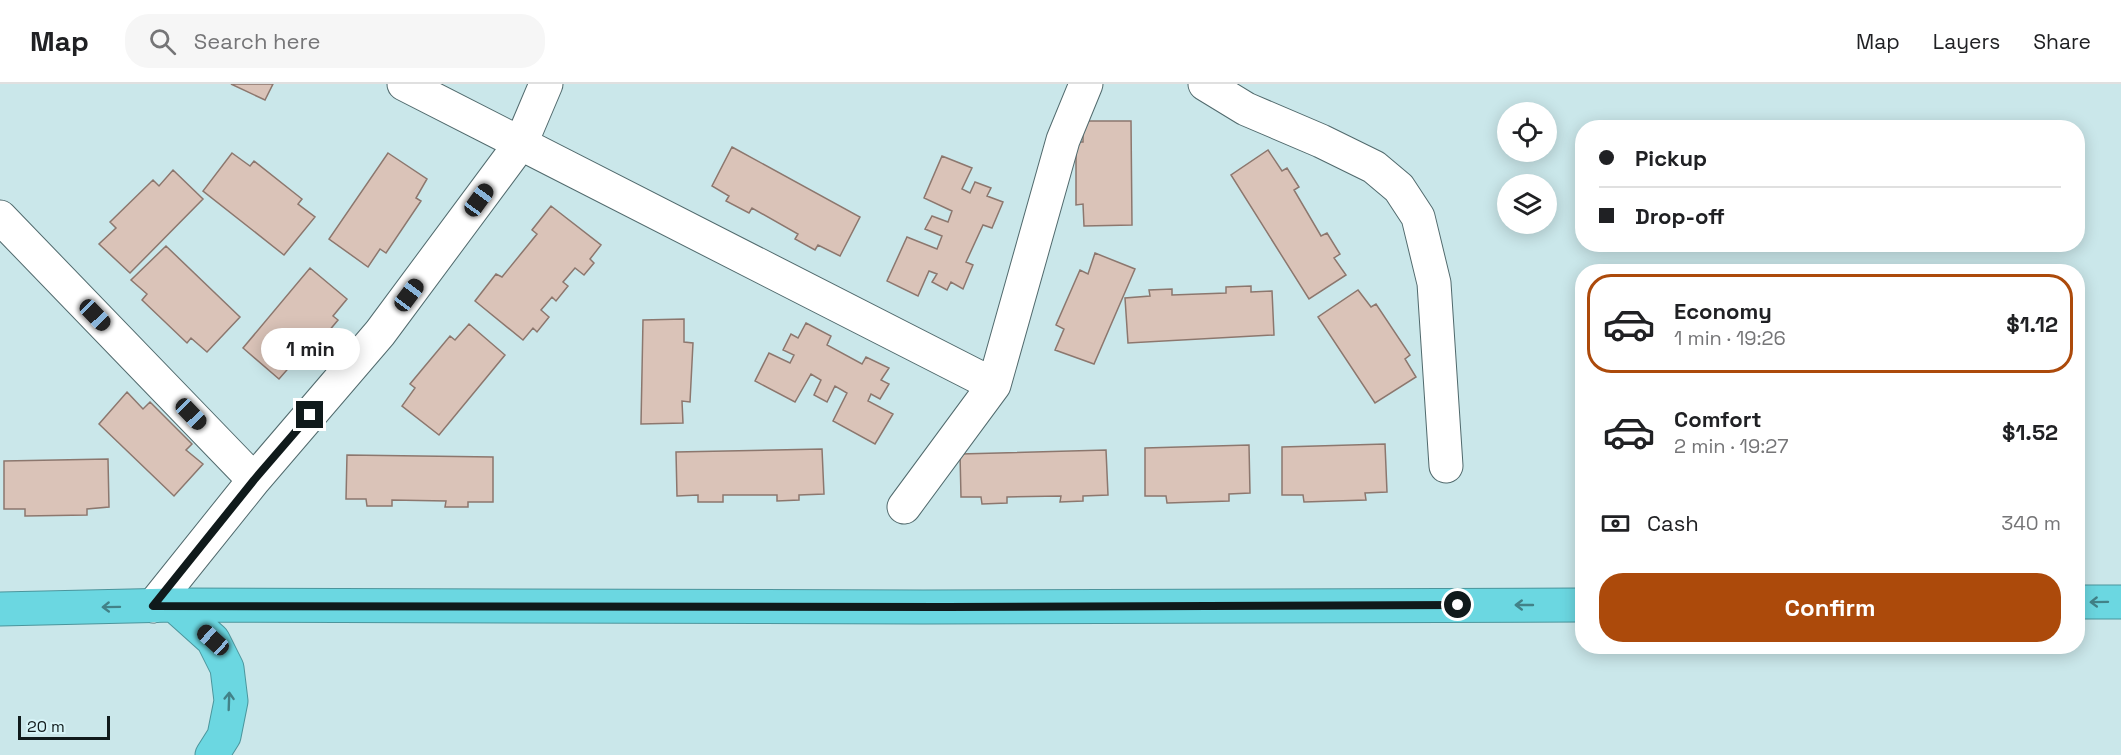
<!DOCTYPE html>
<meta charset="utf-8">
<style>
:root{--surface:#fff;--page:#f6f6f6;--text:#202124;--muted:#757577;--line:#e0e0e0;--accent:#ac4a0b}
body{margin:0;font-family:"Space Grotesk",sans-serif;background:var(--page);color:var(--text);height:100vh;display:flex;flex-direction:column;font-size:22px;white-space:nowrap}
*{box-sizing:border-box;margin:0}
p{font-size:20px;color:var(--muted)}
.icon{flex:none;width:33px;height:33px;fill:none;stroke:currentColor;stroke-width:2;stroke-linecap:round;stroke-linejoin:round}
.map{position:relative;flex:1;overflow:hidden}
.sheet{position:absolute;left:1575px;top:180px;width:510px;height:390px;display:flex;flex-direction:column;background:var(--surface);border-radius:24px;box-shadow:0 3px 15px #0003}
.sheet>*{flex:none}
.hud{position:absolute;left:1575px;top:36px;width:510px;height:132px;border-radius:24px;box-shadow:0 3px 15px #0003;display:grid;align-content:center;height:132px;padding:0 24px;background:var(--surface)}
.fabs{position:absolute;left:1497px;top:18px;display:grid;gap:12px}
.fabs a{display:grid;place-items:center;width:60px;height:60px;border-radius:50%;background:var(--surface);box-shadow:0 3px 15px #0003;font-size:30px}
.scale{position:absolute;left:18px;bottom:15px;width:92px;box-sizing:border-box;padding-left:6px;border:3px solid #101a1b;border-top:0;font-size:16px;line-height:21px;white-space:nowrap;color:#101a1b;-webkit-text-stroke:4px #d7f4f7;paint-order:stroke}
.end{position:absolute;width:27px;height:27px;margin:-14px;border:8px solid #101a1b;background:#fff;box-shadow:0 0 0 3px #fff}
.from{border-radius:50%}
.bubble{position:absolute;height:42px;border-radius:21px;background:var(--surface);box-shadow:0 3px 15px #0003;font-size:20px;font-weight:700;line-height:42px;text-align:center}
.car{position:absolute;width:18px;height:36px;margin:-18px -9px;border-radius:8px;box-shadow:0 0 4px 2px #0007;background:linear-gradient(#222 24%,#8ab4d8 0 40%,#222 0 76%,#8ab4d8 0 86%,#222 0)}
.hud b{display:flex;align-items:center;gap:21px;height:57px;font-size:22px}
.hud b+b{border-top:2px solid var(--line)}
.hud i{width:15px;height:15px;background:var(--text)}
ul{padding:10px 0 0;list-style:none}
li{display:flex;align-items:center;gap:18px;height:99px;margin:0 12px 9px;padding:0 12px;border:3px solid transparent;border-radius:24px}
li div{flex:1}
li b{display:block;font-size:22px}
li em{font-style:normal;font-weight:700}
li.selected{border-color:var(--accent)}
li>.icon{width:54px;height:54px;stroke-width:1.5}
.pay{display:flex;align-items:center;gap:15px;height:66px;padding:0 24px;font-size:22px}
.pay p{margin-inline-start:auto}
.action{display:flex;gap:12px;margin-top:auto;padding:12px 24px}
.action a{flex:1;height:69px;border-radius:24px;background:var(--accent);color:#fff;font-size:24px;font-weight:700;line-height:69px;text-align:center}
header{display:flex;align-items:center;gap:36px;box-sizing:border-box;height:84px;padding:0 30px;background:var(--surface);border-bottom:2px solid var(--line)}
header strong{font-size:28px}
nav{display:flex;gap:33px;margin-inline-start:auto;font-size:21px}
.search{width:420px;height:54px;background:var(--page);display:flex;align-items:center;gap:15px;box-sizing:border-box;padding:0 21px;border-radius:24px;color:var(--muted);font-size:22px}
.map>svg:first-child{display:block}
</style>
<header>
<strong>Map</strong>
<div class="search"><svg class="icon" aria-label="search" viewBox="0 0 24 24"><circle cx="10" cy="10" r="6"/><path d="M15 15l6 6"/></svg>Search here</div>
<nav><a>Map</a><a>Layers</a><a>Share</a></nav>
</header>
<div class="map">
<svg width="2121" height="671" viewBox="0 0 2121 671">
<rect width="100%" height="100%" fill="#cae7ea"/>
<path fill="#dac3b8" stroke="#8c776e" stroke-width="1.5" d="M231,0H273L265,16Z
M1083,37H1131L1132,141L1084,142L1083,120L1076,121V58H1083Z
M732,63L860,133L840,172L818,161L815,166L795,155L798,150L752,124L749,129L726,117L729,112L712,102Z
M1268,66L1282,87L1287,84L1299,103L1294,106L1321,152L1327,149L1340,170L1334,174L1346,191L1309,215L1231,91Z
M232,69L250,82L254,77L302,115L298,120L315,133L284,171L203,107Z
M388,69L427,95L416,114L421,117L386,169L380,165L368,183L329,155Z
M942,72L972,84L962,105L970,109L975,98L991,104L987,112L1003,118L992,144L983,141L966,178L973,181L963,205L951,198L947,206L932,198L937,190L929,187L918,212L887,197L907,153L937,165L942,152L925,145L932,132L948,138L952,127L924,114Z
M173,86L203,115L130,189L99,160L116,144L110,138L153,96L159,102Z
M551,122L601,161L590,175L594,179L584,191L575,184L563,198L568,202L556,217L552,213L541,226L549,233L537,248L533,244L523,256L475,217L496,190L502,193L537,150L532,146Z
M166,162L240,233L207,268L191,254L187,259L142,216L147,210L131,196Z
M1095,169L1135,185L1094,280L1055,266L1064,245L1056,241L1080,186L1088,190Z
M310,184L347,215L333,232L338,236L298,284L293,279L279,295L243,264Z
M1251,202V208L1272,207L1274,251L1128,259L1125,214L1150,212L1149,206L1172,205V211L1226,209V203Z
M1358,206L1371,223L1376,220L1410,271L1405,275L1416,293L1375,319L1318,233Z
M684,235V258L693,259L690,318L682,317L683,339L641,340L643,236Z
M806,239L831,252L827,261L862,280L866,273L889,284L881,296L889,300L880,315L871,310L868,317L893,330L875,360L833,337L847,309L835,302L827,318L814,311L821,296L811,290L795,318L755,297L769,269L790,279L794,271L783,266L791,250L798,254Z
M469,240L505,271L439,351L402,322L415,304L410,300L450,252L455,256Z
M127,308L143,325L150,318L192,360L186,366L203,380L174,412L99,340Z
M1385,360L1387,408L1365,409L1366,416L1304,418L1303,411H1282V363Z
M1249,361L1250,409L1229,410V417L1167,419L1166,412H1145V364Z
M822,365L824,410L799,411V416L777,417V411H723V418H698V411L677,412L676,368Z
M1106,366L1108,411L1083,412V417L1060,418L1061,412L1007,413V419L982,420L981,413H961L960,370Z
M347,371L493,373V418H468V423H445L446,417L392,416V422H367L366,415H346Z
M108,375L109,423L87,425V431L25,432V425H4V377Z"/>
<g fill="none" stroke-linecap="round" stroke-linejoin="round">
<defs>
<path id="minor" d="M404,0L994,301
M1205,0L1246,25L1321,57L1374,83L1399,104L1418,133L1434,199L1446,382
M0,133L254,396
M904,423L994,301L1063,56L1086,0
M153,522L254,396L380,249L521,59L546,0"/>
<path id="highway" d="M2078,518H2121
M174,521L213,556L227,584L231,617L224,652L212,671
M0,525L174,521L923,523L1582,521"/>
</defs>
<use href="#minor" stroke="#516a6d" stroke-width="35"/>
<use href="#highway" stroke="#4b959c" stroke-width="35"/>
<use href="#minor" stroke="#fff" stroke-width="33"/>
<use href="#highway" stroke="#6bd7e1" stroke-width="33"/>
</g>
<defs><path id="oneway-shaft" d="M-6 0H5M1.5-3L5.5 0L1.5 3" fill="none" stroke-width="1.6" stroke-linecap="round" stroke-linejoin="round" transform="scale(1.5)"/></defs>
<g stroke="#428288">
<use href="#oneway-shaft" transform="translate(2099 518) rotate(179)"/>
<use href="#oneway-shaft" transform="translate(1524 521) rotate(180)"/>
<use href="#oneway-shaft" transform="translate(111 523) rotate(179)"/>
<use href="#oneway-shaft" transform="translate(229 617) rotate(-88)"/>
</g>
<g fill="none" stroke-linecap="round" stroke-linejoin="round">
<path stroke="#101a1b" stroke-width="8" d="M310,331L254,396L153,522L946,523L1458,521"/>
</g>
</svg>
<div class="fabs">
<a><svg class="icon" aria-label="locate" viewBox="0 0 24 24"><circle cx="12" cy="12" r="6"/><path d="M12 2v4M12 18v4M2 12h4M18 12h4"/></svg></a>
<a><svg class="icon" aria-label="layers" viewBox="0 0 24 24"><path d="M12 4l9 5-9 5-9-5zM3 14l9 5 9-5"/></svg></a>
</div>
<div class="scale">20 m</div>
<i class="end from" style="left:1458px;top:521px"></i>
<i class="end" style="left:310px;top:331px"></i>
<div class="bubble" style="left:261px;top:244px;width:99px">1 min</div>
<i class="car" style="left:479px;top:116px;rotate:36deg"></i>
<i class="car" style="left:409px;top:211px;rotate:37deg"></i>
<i class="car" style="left:95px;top:231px;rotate:136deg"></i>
<i class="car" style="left:191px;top:330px;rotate:136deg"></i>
<i class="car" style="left:213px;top:556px;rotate:312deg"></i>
<div class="hud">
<b><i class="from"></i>Pickup</b>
<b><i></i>Drop-off</b>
</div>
<section class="sheet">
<ul>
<li class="selected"><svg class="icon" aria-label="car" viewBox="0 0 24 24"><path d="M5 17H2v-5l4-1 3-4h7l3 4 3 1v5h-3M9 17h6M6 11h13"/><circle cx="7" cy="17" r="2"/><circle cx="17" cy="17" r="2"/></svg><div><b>Economy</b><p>1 min · 19:26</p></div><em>$1.12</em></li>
<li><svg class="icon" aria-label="car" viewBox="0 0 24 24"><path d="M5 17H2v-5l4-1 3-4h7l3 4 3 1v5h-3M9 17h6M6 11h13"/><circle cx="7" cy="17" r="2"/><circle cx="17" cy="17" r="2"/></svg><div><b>Comfort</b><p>2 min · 19:27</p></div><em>$1.52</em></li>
</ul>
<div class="pay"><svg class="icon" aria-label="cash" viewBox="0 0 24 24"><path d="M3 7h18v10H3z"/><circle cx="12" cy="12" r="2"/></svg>Cash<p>340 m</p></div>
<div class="action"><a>Confirm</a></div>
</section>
</div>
